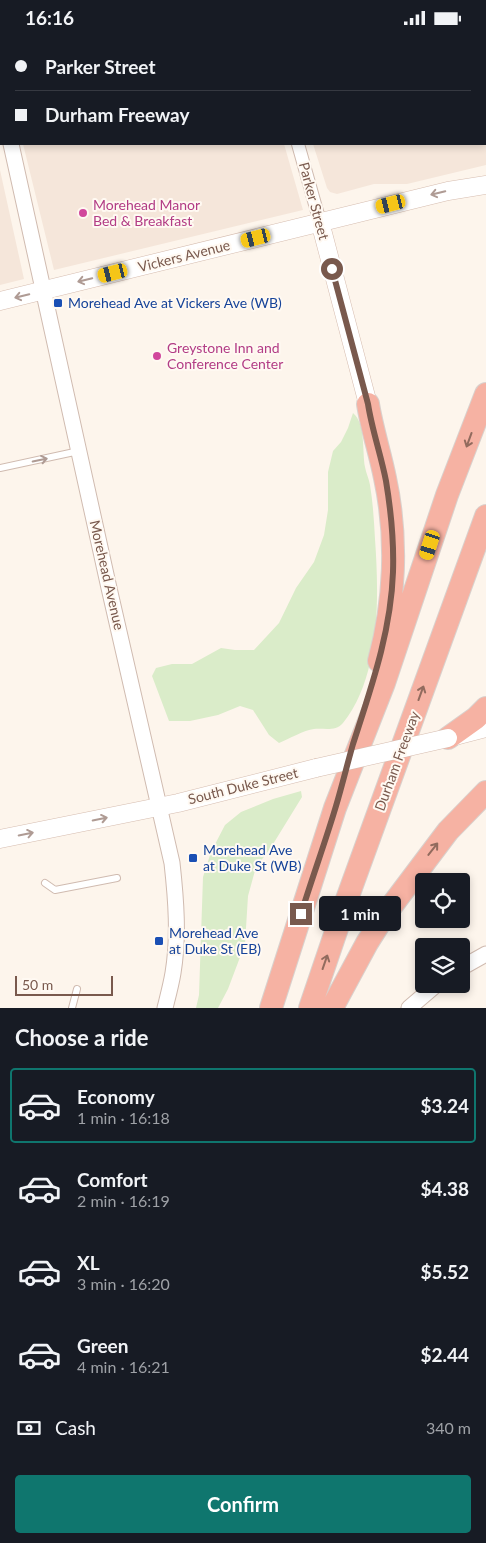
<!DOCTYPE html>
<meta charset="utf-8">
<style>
:root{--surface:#171b24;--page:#20242c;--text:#f1f3f6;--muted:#9ea1a6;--line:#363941;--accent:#0f766e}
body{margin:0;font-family:Lato,sans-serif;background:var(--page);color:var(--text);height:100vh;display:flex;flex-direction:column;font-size:19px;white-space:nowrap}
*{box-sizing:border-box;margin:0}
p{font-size:16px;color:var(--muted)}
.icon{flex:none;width:28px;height:28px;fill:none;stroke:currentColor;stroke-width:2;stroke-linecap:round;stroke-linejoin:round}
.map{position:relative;height:973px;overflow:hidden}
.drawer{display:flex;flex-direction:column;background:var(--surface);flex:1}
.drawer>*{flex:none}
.guide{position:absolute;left:0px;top:0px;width:486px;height:110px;box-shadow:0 2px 8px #0003;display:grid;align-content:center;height:110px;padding:0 15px;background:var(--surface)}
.fabs{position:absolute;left:415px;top:838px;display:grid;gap:10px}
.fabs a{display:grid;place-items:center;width:55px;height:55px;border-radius:5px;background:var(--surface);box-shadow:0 2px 8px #0003;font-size:25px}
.scale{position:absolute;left:15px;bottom:12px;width:98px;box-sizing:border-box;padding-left:5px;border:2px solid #79594d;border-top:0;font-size:14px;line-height:18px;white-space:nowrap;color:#79594d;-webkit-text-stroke:4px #fff9f2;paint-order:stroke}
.end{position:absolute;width:22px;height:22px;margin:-11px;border:6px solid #79594d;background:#fff;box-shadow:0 0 0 2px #fff}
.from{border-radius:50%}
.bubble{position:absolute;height:35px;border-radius:5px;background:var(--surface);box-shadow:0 2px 8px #0003;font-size:16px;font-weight:700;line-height:35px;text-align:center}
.car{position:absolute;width:15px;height:30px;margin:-15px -8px;border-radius:6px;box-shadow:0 0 4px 1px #0007;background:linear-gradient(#f5c518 24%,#345 0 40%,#f5c518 0 76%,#345 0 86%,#f5c518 0)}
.guide b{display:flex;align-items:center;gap:18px;height:48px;font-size:19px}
.guide b+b{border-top:1px solid var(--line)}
.guide i{width:12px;height:12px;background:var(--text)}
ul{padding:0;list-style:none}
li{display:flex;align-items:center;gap:15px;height:75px;margin:0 10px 8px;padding:0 5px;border:2px solid transparent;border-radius:5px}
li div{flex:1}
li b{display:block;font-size:19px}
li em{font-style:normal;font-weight:700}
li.selected{border-color:var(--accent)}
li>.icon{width:45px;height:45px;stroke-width:1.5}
h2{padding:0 15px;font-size:22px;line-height:60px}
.pay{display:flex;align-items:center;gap:12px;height:55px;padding:0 15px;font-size:19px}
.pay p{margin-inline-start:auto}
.button{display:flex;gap:10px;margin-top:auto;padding:10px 15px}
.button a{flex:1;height:58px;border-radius:5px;background:var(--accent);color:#fff;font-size:20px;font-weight:700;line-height:58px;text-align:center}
.status{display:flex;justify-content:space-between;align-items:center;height:35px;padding:0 25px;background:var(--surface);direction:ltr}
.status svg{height:14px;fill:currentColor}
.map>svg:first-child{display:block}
</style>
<div class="status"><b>16:16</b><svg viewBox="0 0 49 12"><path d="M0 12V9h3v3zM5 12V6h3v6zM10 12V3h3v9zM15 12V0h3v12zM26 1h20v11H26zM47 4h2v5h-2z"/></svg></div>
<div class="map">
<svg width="486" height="973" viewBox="0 0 486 973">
<rect width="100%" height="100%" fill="#fdf5ec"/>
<path fill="#f5e6da" d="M0,0H98L93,1H1V16Z
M282,0H486V130L407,149H374L337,159L330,157L327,153L313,109H485V1H283Z
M23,109H284L303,175L54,235Z
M0,135L24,244L0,250Z"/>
<path fill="#daecc9" d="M353,378C366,389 362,416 365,432C366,438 369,444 370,450C373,468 374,486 375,504C379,561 381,641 343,688C335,697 325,693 314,694C304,695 289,704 279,708L269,700L253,675L240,671L218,680L190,686H169L152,641L156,633L172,629H192L221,613L235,615H254L279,588L296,553L314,527L324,500L328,475V437L333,416L341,407L348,393Z
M301,756L302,762L270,814L256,832L248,861L245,909L228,954L218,973H196L199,960L203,842L211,817L225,790L241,777L273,764Z"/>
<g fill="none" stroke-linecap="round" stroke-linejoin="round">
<defs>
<path id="service" d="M0,433L79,416
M45,848L55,855L117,843
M72,973L77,954"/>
<path id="minor" d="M269,0V1
M144,1L148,0
M0,38H1
M298,109L320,187"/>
<path id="tertiary" d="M0,61L1,67
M11,109L109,553L172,828C176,864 179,902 173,938C171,950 168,961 165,973
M461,933L486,919
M409,973L437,949"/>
<path id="secondary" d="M320,187L368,369
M0,266L448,156L486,150
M455,701L486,693
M0,804L178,768L316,733"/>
<path id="motorway" d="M368,369C372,394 380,418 385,443C398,503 395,567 379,626
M448,703L476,683L486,673
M271,973L335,773L384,648L447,460L486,359
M310,973L347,864L486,481
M332,973L367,908L384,881L448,796L486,757"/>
</defs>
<use href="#service" stroke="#d0bbb0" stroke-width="8"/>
<use href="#minor" stroke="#d0bbb0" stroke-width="14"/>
<use href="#tertiary" stroke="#d0bbb0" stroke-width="17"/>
<use href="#secondary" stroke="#d6bdb0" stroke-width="19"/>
<use href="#motorway" stroke="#d9d1cd" stroke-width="24"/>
<use href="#service" stroke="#fff" stroke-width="6"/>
<use href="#minor" stroke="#fff" stroke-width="12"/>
<use href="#tertiary" stroke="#fff" stroke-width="15"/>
<use href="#secondary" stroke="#fff" stroke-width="18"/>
<use href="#motorway" stroke="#f6b2a3" stroke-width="22"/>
<defs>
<path id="secondary-bridge" d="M316,733L448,703"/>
</defs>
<use href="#secondary-bridge" stroke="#d6bdb0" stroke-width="19" stroke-linecap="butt"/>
<use href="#secondary-bridge" stroke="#fff" stroke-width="18"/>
</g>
<defs><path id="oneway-shaft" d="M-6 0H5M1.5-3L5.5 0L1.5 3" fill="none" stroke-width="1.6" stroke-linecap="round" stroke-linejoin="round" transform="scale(1.25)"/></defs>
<g stroke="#af9b94">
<use href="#oneway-shaft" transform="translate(438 158) rotate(166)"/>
<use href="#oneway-shaft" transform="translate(85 245) rotate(166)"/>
<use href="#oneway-shaft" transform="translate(22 261) rotate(166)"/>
<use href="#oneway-shaft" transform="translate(40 425) rotate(-12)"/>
<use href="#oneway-shaft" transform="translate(100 784) rotate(-12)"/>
<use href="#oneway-shaft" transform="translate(26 799) rotate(-11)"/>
</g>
<g stroke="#926b5e">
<use href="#oneway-shaft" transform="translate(469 405) rotate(110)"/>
<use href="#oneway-shaft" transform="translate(421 658) rotate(-70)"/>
<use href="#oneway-shaft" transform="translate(433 814) rotate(-52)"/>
<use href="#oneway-shaft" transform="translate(325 927) rotate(-71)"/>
</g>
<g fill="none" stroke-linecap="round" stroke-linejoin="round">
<path stroke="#79594d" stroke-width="6" d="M301,879C312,843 325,808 336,771C342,751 347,730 353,709C371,653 391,597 393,537C394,507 391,476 386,446C381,420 372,395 368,369L332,234"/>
</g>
<g fill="#d1479c" stroke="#fff9f2" stroke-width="2">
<circle cx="83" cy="178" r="5"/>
<circle cx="157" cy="321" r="5"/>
</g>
<g fill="#1a4fb4" stroke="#fff9f2" stroke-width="2">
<rect x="53" y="263" width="10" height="10" rx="2.5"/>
<rect x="188" y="818" width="10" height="10" rx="2.5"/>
<rect x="154" y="901" width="10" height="10" rx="2.5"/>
</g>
<g text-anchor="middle" stroke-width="4" stroke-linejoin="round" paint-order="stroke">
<g font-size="14" fill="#79594d" stroke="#fff9f2">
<text transform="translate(314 166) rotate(75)" y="5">Parker Street</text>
<text transform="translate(184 221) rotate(-14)" y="5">Vickers Avenue</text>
<text transform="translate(107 540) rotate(77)" y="5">Morehead Avenue</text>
<text transform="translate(397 726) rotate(-70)" y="5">Durham Freeway</text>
<text transform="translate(243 751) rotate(-14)" y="5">South Duke Street</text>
</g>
<g font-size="14" fill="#b23c85" stroke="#fff9f2" text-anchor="start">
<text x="93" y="175">Morehead Manor<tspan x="93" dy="16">Bed &amp; Breakfast</tspan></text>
<text x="167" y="318">Greystone Inn and<tspan x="167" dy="16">Conference Center</tspan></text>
</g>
<g font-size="14" fill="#164399" stroke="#fff9f2" text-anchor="start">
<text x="68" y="273">Morehead Ave at Vickers Ave (WB)</text>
<text x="203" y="820">Morehead Ave<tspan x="203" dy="16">at Duke St (WB)</tspan></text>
<text x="169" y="903">Morehead Ave<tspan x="169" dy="16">at Duke St (EB)</tspan></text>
</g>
</g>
</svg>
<div class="fabs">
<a><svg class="icon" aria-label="locate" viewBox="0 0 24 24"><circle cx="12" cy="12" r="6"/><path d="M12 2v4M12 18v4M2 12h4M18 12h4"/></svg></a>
<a><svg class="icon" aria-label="layers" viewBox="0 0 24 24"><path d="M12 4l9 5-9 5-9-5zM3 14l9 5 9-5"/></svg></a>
</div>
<div class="scale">50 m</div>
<i class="end from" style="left:332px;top:234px"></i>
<i class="end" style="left:301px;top:879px"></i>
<div class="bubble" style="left:319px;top:861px;width:82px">1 min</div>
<i class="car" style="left:391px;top:169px;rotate:256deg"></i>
<i class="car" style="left:256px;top:203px;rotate:256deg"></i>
<i class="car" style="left:113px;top:238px;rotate:256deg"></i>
<i class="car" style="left:430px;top:510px;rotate:198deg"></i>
<div class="guide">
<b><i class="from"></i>Parker Street</b>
<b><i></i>Durham Freeway</b>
</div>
</div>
<section class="drawer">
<h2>Choose a ride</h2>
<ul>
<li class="selected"><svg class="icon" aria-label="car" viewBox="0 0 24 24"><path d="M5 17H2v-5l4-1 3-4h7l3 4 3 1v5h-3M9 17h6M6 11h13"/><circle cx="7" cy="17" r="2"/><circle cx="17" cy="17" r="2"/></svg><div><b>Economy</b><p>1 min · 16:18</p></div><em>$3.24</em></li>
<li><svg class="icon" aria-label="car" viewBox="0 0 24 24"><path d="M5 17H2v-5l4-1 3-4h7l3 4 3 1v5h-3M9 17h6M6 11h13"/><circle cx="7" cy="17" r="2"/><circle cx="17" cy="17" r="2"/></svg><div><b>Comfort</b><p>2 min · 16:19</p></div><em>$4.38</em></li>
<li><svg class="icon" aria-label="car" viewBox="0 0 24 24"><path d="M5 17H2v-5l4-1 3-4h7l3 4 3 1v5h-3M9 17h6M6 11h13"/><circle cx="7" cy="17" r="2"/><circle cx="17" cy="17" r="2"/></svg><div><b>XL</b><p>3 min · 16:20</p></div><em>$5.52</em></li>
<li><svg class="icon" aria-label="car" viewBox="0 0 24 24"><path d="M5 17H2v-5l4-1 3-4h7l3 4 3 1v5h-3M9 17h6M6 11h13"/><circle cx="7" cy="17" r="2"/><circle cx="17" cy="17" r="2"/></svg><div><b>Green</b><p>4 min · 16:21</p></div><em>$2.44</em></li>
</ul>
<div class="pay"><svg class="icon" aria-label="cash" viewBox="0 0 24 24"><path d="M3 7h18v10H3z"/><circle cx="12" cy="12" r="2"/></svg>Cash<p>340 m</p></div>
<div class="button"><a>Confirm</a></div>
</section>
